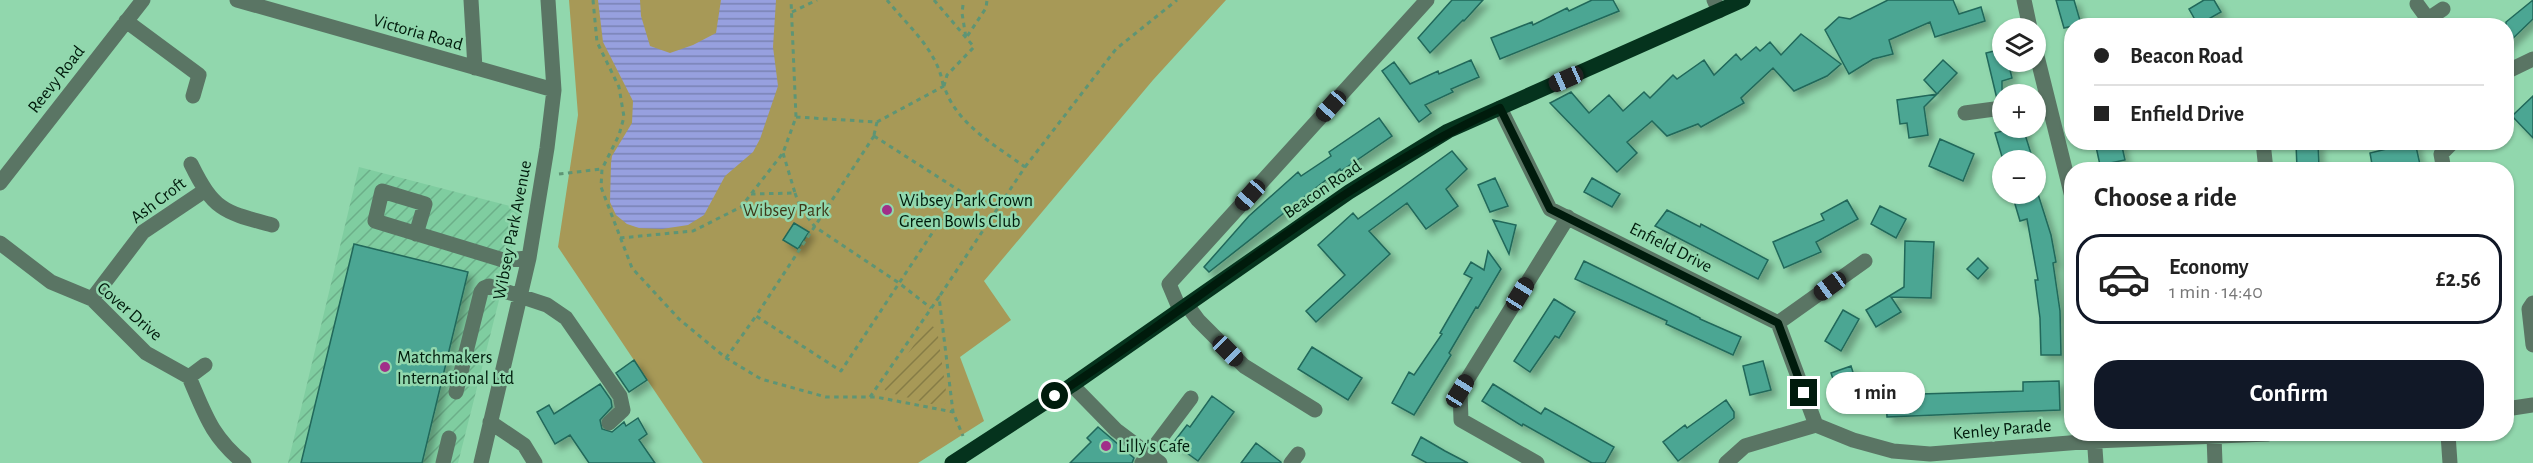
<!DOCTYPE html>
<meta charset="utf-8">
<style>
:root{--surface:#fff;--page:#f2f2f2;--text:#222;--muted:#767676;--line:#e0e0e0;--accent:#111827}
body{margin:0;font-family:"Alegreya Sans",sans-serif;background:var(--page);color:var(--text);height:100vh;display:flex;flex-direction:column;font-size:22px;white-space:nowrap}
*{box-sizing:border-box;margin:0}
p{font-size:20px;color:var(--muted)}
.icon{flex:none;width:33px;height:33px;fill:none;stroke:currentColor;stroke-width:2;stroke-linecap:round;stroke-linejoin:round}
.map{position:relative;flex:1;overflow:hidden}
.panel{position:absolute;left:2064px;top:162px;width:450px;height:279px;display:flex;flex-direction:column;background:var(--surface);border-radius:24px;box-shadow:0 2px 4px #0004}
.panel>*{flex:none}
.banner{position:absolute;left:2064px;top:18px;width:450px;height:132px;border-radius:24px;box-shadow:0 2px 4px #0004;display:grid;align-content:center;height:132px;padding:0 30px;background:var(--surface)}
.buttons{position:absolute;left:1992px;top:18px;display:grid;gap:12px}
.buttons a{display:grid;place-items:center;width:54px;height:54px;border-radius:50%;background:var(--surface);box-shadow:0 2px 4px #0004;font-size:30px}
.end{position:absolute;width:27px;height:27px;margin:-14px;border:8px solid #001b0c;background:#fff;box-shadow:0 0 0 3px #fff}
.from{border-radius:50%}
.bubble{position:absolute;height:42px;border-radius:21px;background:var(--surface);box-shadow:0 2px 4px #0004;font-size:20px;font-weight:700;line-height:42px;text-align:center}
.car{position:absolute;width:18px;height:36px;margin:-18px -9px;border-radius:8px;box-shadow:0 0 4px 2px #0007;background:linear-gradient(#222 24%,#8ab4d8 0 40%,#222 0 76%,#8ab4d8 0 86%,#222 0)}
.banner b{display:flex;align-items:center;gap:21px;height:57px;font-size:22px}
.banner b+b{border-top:2px solid var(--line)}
.banner i{width:15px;height:15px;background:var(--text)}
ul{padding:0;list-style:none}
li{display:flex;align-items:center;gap:18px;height:90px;margin:0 12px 9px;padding:0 18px;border:3px solid transparent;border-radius:24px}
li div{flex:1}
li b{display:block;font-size:22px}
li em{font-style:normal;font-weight:700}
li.on{border-color:var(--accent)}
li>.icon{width:54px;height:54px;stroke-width:1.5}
h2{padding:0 30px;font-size:27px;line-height:72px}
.button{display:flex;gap:12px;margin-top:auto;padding:12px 30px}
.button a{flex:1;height:69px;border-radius:24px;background:var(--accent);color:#fff;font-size:24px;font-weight:700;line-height:69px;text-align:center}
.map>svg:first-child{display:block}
</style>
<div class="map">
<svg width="2533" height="463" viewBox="0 0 2533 463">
<defs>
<pattern id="industrial-furrows" width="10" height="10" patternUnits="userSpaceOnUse" patternTransform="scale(1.5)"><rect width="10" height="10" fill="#7fcda0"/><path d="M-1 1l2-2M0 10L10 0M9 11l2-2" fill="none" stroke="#6caf89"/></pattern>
<pattern id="garden-furrows" width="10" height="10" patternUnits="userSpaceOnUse" patternTransform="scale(1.5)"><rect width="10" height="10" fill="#a79957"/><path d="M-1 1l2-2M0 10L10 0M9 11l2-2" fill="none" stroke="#867c46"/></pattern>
<pattern id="water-rules" width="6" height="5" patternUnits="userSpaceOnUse" patternTransform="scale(1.5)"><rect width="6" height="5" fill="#97a0df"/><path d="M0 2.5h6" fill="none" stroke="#7982b3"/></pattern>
<filter id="shadow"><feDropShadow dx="5.5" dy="5.5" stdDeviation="3" flood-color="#0004"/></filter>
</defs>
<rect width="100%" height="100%" fill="#91d7ad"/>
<path fill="url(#industrial-furrows)" d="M359,167L522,209L458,463H288Z"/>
<path fill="#a79957" d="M569,0H1226L1153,80L984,281L1011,320L960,357L984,421L918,463H703L558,247L578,115Z"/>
<path fill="url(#garden-furrows)" d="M932,326L937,329L947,398L945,404L939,406L887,392L884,389L924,330Z"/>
<path fill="url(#water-rules)" d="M598,0H640L641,16L650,46L670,53L693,45L716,33L721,0H776L773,47L778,86L760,139L753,152L725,176L704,215L688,225L662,229L639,228L627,224L616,215L610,202L611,163L612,156L632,123L633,101L603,42Z"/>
<path fill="#4ba693" stroke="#20685a" stroke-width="1.5" filter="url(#shadow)" d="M1452,0H1483L1464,21L1463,20L1430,53L1418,38Z
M1592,0H1613L1619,11L1500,59L1491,38L1532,22L1533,25L1567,8L1569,11Z
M1888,0H1953L1959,14L1981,7L1985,21L1935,37L1930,22L1889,40L1893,54L1873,59L1849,74L1825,30L1839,17L1850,19Z
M2056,0H2074L2081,24L2064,28Z
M2204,0H2214L2221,12L2198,25L2189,9Z
M2533,0V19L2506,45V22Z
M1801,34L1841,64L1827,76L1794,91L1773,68L1741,98L1744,103L1701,127L1698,124L1667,136L1652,121L1627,142L1637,153L1617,172L1550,103L1571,92L1589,113L1609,95L1623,111L1644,92L1650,98L1673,75L1677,79L1704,60L1714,75L1736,54L1741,60L1756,47L1760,51L1770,42L1781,55Z
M2002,49V62H2008L2012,78L2002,81V98L1997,99L1986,53Z
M1471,60L1479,77L1451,89L1453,92L1425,105L1431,113L1419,122L1382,71L1394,62L1410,84L1438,71L1439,74Z
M1943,60L1957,73L1937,94L1924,80Z
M1937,94L1924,107L1928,135L1909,138L1907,123L1900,124L1897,100Z
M2533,96V138L2512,116Z
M1379,118L1392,136L1341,171L1340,169L1209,272L1204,267L1249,216L1298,172L1301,176L1331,156L1329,152Z
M2013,128H2023L2033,160H2003L1995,133Z
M1940,139L1974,154L1963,181L1929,166Z
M2095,142H2121L2125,160L2100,165Z
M2415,142L2421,169L2373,170L2370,153Z
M2318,143L2319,167L2297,168L2296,144Z
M1452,151L1467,169L1446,189L1458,206L1426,229L1407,203L1369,231L1390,254L1316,322L1306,311L1345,275L1318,245L1353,213L1358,219Z
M1495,178L1508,206L1490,212L1478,185Z
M1592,178L1620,194L1612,207L1584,192Z
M2012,194H2038L2051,235L2056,262L2053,263L2060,311L2061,355H2041L2040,318L2035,280H2038L2027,219L2020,221Z
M1847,200L1858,219L1816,242L1821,252L1784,268L1773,242L1824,220L1821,214Z
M1880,206L1906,219L1896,238L1871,224Z
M1667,210L1700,227L1701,224L1768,260L1758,279L1655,226Z
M1493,220L1516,225L1509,254Z
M794,223L809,232L798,249L783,240Z
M1905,241L1934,242L1931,298L1891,297L1901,312L1876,327L1866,310L1904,287Z
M354,244L468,272L422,463H301Z
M1488,251L1501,269L1478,308L1476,307L1449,353L1451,355L1414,415L1392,403L1409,372L1414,375L1442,334L1440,333L1472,278L1464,274L1471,262L1484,270Z
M1978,258L1988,268L1978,279L1967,269Z
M1584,261L1700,318V319L1741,337L1733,355L1666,324L1667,321L1575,279Z
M1554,299L1575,312L1559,338L1555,336L1530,372L1514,361Z
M1843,310L1859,319L1841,351L1825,341Z
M1312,347L1362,378L1348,400L1298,369Z
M634,360L647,380L629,392L616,373Z
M1763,361L1771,390L1750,395L1743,366Z
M1851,366L1860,394L1840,400L1831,373Z
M2059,381L2060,410L1887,417L1886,395L2023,391V382Z
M600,384L611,400L612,407L600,420L602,429L612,432L624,422L626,426L638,418L647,434L639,440L655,463H589L570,435L555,444L537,412L549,405L554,414Z
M1493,384L1541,414L1545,408L1614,447L1605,463H1592L1523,424L1522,426L1482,401Z
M1212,396L1234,412L1198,461L1173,443L1187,425L1190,427Z
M1726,400L1734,412V418L1678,461L1663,442L1685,425L1687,428Z
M1098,427L1134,458L1132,463H1070L1091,442L1087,438Z
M1421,437L1445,451L1468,463H1427L1412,455Z
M1256,443L1281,462V463H1241Z"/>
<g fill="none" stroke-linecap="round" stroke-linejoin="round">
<path stroke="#5e9575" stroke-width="3" stroke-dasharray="4.5 4.5" stroke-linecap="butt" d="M593,0L597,42L619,87L624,117L619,135L602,169L601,187L632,268L679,319L726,358L761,379L826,397H876L953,412L963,436
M887,0C908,26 938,51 943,85
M934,0L974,47L947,75L944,86
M963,5L962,13L966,38L986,8L987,0
M792,12L817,0
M796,117L877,122L944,86C956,124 995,145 1025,167L939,297
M874,135L877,122
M874,136L960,191L841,371L756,316Z
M1025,167L1116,49L1177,0
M559,174L602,169
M795,193L800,207L815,227L899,283L931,308
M751,194L795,193L783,153
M620,238L693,231L741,207L783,153L796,117L791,0
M726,358L756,316
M870,397L939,297L953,412"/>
<path stroke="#5a7564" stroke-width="15" d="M237,0L554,90
M471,0L475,68
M1714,0L1719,11
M2024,0L2030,28
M2417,4L2433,26
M2428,19L2443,9
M126,21L199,75L193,96
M2036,52L2072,197
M2506,72L2533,59
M1500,108L1550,209L1778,323L1816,425
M1965,113L2002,108
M2263,142L2266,170
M191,164C214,211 224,212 272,225
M2444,170L2441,154L2453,142
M0,183L143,0
M416,234L425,204L382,191L375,221L503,260L529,258
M0,243L51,282L92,299L146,353L189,377L205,365
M92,299L143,232L204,191
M2533,303L2529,309L2533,345
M1187,305L1198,320L1244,366L1315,410
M1180,310L1169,284L1427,0
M1778,323L1865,261
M189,377C205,414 211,436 244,463
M1072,385L1116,430L1160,463
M456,392L481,292L484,288L489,286L547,305L566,318L620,396L623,410L609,423
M2506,409L2533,405
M490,422L524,445L535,463
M1816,425L1853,440L1893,451L1930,454L2094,441L2268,434
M2094,434L2096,463
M2448,434L2450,463
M2214,436L2215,463
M443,463L449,438
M481,463L529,258L547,148L554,90L548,0
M1142,463L1191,398
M1291,463L1298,454
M1537,463L1461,420L1460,391L1568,217
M1726,463L1745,446L1816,425"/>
<path stroke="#05331d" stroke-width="15" d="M952,463L1072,385L1349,192L1448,131L1743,0"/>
</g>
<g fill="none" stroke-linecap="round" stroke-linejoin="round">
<path stroke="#001b0c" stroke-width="8" d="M1055,396C1203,300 1339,181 1500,108L1550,209L1778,323L1804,393"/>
</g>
<g fill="#a12e89" stroke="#91d7ad" stroke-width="2">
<circle cx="887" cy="210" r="6"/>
<circle cx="385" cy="367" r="6"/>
<circle cx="1106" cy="446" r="6"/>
</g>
<g text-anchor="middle" stroke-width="5" stroke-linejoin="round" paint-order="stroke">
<g font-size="18" fill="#001b0c" stroke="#91d7ad">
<text transform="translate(418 32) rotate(16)" y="6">Victoria Road</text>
<text transform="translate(56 79) rotate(-52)" y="6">Reevy Road</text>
<text transform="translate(1322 189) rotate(-34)" y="6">Beacon Road</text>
<text transform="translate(158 200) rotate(-37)" y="6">Ash Croft</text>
<text transform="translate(512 230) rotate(-79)" y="6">Wibsey Park Avenue</text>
<text transform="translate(1671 247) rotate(27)" y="6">Enfield Drive</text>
<text transform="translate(130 311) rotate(41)" y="6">Cover Drive</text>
<text transform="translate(2002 429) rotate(-5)" y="6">Kenley Parade</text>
</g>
<g font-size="18" fill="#001b0c" stroke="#91d7ad" text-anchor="start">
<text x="899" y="206">Wibsey Park Crown<tspan x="899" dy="21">Green Bowls Club</tspan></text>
<text x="397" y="363">Matchmakers<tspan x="397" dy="21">International Ltd</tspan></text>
<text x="1118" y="452">Lilly's Cafe</text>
</g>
<g font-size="18" fill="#3f3819" stroke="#91d7ad">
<text x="786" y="216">Wibsey Park</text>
</g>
</g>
</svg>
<div class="buttons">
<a><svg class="icon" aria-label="layers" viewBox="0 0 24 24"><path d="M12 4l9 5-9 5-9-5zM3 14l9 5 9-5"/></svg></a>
<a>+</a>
<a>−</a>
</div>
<i class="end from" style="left:1055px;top:396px"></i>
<i class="end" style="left:1804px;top:393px"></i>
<div class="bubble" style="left:1826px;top:372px;width:99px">1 min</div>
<i class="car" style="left:1566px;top:79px;rotate:246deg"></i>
<i class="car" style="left:1331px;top:106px;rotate:222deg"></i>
<i class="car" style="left:1250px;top:195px;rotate:222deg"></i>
<i class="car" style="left:1830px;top:286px;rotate:234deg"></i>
<i class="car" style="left:1520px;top:294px;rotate:32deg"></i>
<i class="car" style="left:1228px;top:351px;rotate:135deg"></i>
<i class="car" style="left:1460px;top:391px;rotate:32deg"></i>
<div class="banner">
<b><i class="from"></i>Beacon Road</b>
<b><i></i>Enfield Drive</b>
</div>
<section class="panel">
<h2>Choose a ride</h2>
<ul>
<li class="on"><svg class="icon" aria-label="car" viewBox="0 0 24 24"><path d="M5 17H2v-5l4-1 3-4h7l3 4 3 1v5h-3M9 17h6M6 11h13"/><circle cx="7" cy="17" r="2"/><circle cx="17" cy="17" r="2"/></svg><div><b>Economy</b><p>1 min · 14:40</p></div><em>£2.56</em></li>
</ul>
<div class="button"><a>Confirm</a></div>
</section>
</div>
